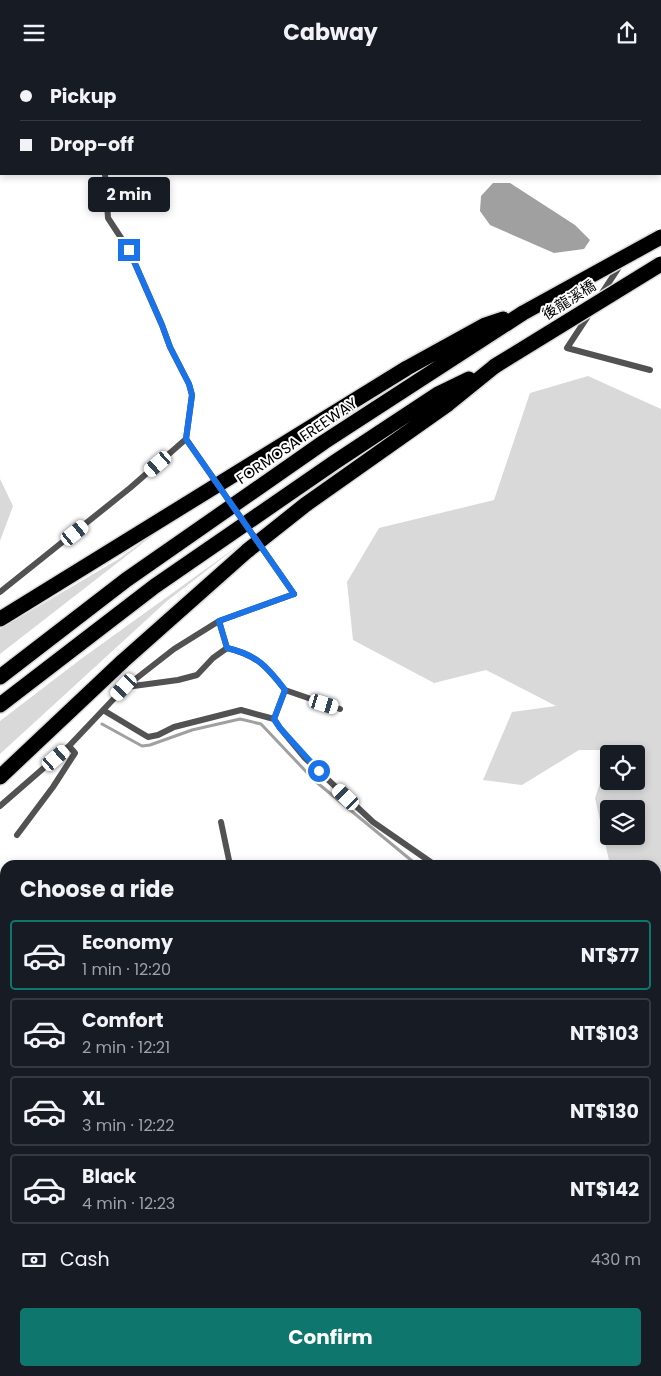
<!DOCTYPE html>
<meta charset="utf-8">
<style>
:root{--surface:#171b24;--page:#242831;--text:#f1f3f6;--muted:#9ea1a6;--line:#363941;--accent:#0f766e}
body{margin:0;font-family:Poppins,"Noto Sans TC",sans-serif;background:var(--page);color:var(--text);height:100vh;display:flex;flex-direction:column;font-size:19px;white-space:nowrap}
*{box-sizing:border-box;margin:0}
p{font-size:16px;color:var(--muted)}
.icon{flex:none;width:28px;height:28px;fill:none;stroke:currentColor;stroke-width:2;stroke-linecap:round;stroke-linejoin:round}
.map{position:relative;flex:1;overflow:hidden}
.panel{position:absolute;left:0px;top:795px;width:661px;height:516px;display:flex;flex-direction:column;background:var(--surface);border-radius:15px 15px 0 0;box-shadow:0 2px 8px #0003}
.panel>*{flex:none}
.guide{position:absolute;left:0px;top:0px;width:661px;height:110px;box-shadow:0 2px 8px #0003;display:grid;align-content:center;height:110px;padding:0 20px;background:var(--surface)}
.fabs{position:absolute;left:600px;top:680px;display:grid;gap:10px}
.fabs a{display:grid;place-items:center;width:45px;height:45px;border-radius:5px;background:var(--surface);box-shadow:0 2px 8px #0003;font-size:25px}
.end{position:absolute;width:22px;height:22px;margin:-11px;border:6px solid #1a73e8;background:#fff;box-shadow:0 0 0 2px #fff}
.from{border-radius:50%}
.bubble{position:absolute;height:35px;border-radius:5px;background:var(--surface);box-shadow:0 2px 8px #0003;font-size:16px;font-weight:700;line-height:35px;text-align:center}
.car{position:absolute;width:15px;height:30px;margin:-15px -8px;border-radius:6px;box-shadow:0 0 4px 1px #0007;background:linear-gradient(#fff 24%,#345 0 40%,#fff 0 76%,#345 0 86%,#fff 0)}
.guide b{display:flex;align-items:center;gap:18px;height:48px;font-size:19px}
.guide b+b{border-top:1px solid var(--line)}
.guide i{width:12px;height:12px;background:var(--text)}
ul{padding:0;list-style:none}
li{display:flex;align-items:center;gap:15px;height:70px;margin:0 10px 8px;padding:0 10px;border:2px solid var(--line);border-radius:5px}
li div{flex:1}
li b{display:block;font-size:19px}
li em{font-style:normal;font-weight:700}
li.selected{border-color:var(--accent)}
li>.icon{width:45px;height:45px;stroke-width:1.5}
h2{padding:0 20px;font-size:22px;line-height:60px}
.pay{display:flex;align-items:center;gap:12px;height:55px;padding:0 20px;font-size:19px}
.pay p{margin-inline-start:auto}
.button{display:flex;gap:10px;margin-top:auto;padding:10px 20px}
.button a{flex:1;height:58px;border-radius:5px;background:var(--accent);color:#fff;font-size:20px;font-weight:700;line-height:58px;text-align:center}
header{display:flex;justify-content:space-between;align-items:center;height:65px;padding:0 20px;background:var(--surface);font-size:22px;font-weight:700}
.map>svg:first-child{display:block}
</style>
<header><svg class="icon" aria-label="menu" viewBox="0 0 24 24"><path d="M4 6h16M4 12h16M4 18h16"/></svg>Cabway<svg class="icon" aria-label="share" viewBox="0 0 24 24"><path d="M12 15V3M7 8l5-5 5 5M5 13v7h14v-7"/></svg></header>
<div class="map">
<svg width="661" height="1311" viewBox="0 0 661 1311">
<rect width="100%" height="100%" fill="#fff"/>
<path fill="#d9d9d9" fill-rule="evenodd" d="M588,311L661,344V917L656,913V800H610L595,733L609,691V716H636V689H609L610,685H579L522,720L483,715L512,647L556,641L486,605L434,618L353,575L347,517L379,463L494,435L530,328ZM609,744H636V771H609Z
M0,414L13,441L0,476Z
M170,457L0,589V564L117,495Z
M246,475L167,536L0,689V656L81,594Z"/>
<path fill="#a0a0a0" d="M493,118H510L575,160L590,175L584,184L554,188L490,160L480,146L481,131Z"/>
<g fill="none" stroke-linecap="round" stroke-linejoin="round">
<path stroke="#a0a0a0" stroke-width="3" d="M102,659L142,681L150,680L192,665L240,654L261,659L315,716L417,800
M656,1238L661,1248"/>
<defs>
<path id="motorway" d="M0,554L407,303L485,260L503,254
M0,612L126,515L324,377L523,248
M0,640L155,521L335,397L438,329L469,314
M0,712L123,596L247,486L305,440L448,339L495,301"/>
</defs>
<use href="#motorway" stroke="#dbdbdb" stroke-width="18"/>
<path stroke="#525252" stroke-width="6" d="M22,0L23,1
M600,231L621,199
M590,248L567,283L650,305
M0,527L130,423L186,374L192,330L189,319L170,282L162,260L129,185L108,153L105,109
M219,556L227,583
M126,622L178,615L197,610L213,593L227,583C257,590 267,602 285,625L274,654
M285,625L340,644
M103,645L148,672L158,670L174,662L241,645L274,654L280,663L305,693L373,757L435,800
M0,741L69,681L124,623L174,584L219,556L294,529
M221,757L230,800
M17,770L53,722L75,688L69,681"/>
<use href="#motorway" stroke="#000" stroke-width="15"/>
<defs>
<path id="motorway-bridge" d="M523,248L661,172
M495,301L661,199"/>
</defs>
<use href="#motorway-bridge" stroke="#dbdbdb" stroke-width="18" stroke-linecap="butt"/>
<path stroke="#525252" stroke-width="6" d="M186,374L294,529"/>
<use href="#motorway-bridge" stroke="#000" stroke-width="15"/>
</g>
<g fill="none" stroke-linecap="round" stroke-linejoin="round">
<path stroke="#1a73e8" stroke-width="6" d="M129,185L162,260L170,282L189,319L192,330L186,374L294,529L219,556L227,583C257,590 267,601 285,625L274,654L280,663L319,706"/>
</g>
<g text-anchor="middle" stroke-width="4" stroke-linejoin="round" paint-order="stroke">
<g font-size="15" fill="#000" stroke="#fff">
<text transform="translate(569 235) rotate(-32)" y="5">後龍溪橋</text>
<text transform="translate(297 376) rotate(-34)" y="5">FORMOSA FREEWAY</text>
</g>
</g>
</svg>
<div class="fabs">
<a><svg class="icon" aria-label="locate" viewBox="0 0 24 24"><circle cx="12" cy="12" r="6"/><path d="M12 2v4M12 18v4M2 12h4M18 12h4"/></svg></a>
<a><svg class="icon" aria-label="layers" viewBox="0 0 24 24"><path d="M12 4l9 5-9 5-9-5zM3 14l9 5 9-5"/></svg></a>
</div>
<i class="end from" style="left:319px;top:706px"></i>
<i class="end" style="left:129px;top:185px"></i>
<div class="bubble" style="left:88px;top:112px;width:82px">2 min</div>
<i class="car" style="left:158px;top:399px;rotate:229deg"></i>
<i class="car" style="left:75px;top:468px;rotate:51deg"></i>
<i class="car" style="left:124px;top:622px;rotate:223deg"></i>
<i class="car" style="left:324px;top:639px;rotate:107deg"></i>
<i class="car" style="left:56px;top:693px;rotate:49deg"></i>
<i class="car" style="left:346px;top:732px;rotate:314deg"></i>
<div class="guide">
<b><i class="from"></i>Pickup</b>
<b><i></i>Drop-off</b>
</div>
<section class="panel">
<h2>Choose a ride</h2>
<ul>
<li class="selected"><svg class="icon" aria-label="car" viewBox="0 0 24 24"><path d="M5 17H2v-5l4-1 3-4h7l3 4 3 1v5h-3M9 17h6M6 11h13"/><circle cx="7" cy="17" r="2"/><circle cx="17" cy="17" r="2"/></svg><div><b>Economy</b><p>1 min · 12:20</p></div><em>NT$77</em></li>
<li><svg class="icon" aria-label="car" viewBox="0 0 24 24"><path d="M5 17H2v-5l4-1 3-4h7l3 4 3 1v5h-3M9 17h6M6 11h13"/><circle cx="7" cy="17" r="2"/><circle cx="17" cy="17" r="2"/></svg><div><b>Comfort</b><p>2 min · 12:21</p></div><em>NT$103</em></li>
<li><svg class="icon" aria-label="car" viewBox="0 0 24 24"><path d="M5 17H2v-5l4-1 3-4h7l3 4 3 1v5h-3M9 17h6M6 11h13"/><circle cx="7" cy="17" r="2"/><circle cx="17" cy="17" r="2"/></svg><div><b>XL</b><p>3 min · 12:22</p></div><em>NT$130</em></li>
<li><svg class="icon" aria-label="car" viewBox="0 0 24 24"><path d="M5 17H2v-5l4-1 3-4h7l3 4 3 1v5h-3M9 17h6M6 11h13"/><circle cx="7" cy="17" r="2"/><circle cx="17" cy="17" r="2"/></svg><div><b>Black</b><p>4 min · 12:23</p></div><em>NT$142</em></li>
</ul>
<div class="pay"><svg class="icon" aria-label="cash" viewBox="0 0 24 24"><path d="M3 7h18v10H3z"/><circle cx="12" cy="12" r="2"/></svg>Cash<p>430 m</p></div>
<div class="button"><a>Confirm</a></div>
</section>
</div>
